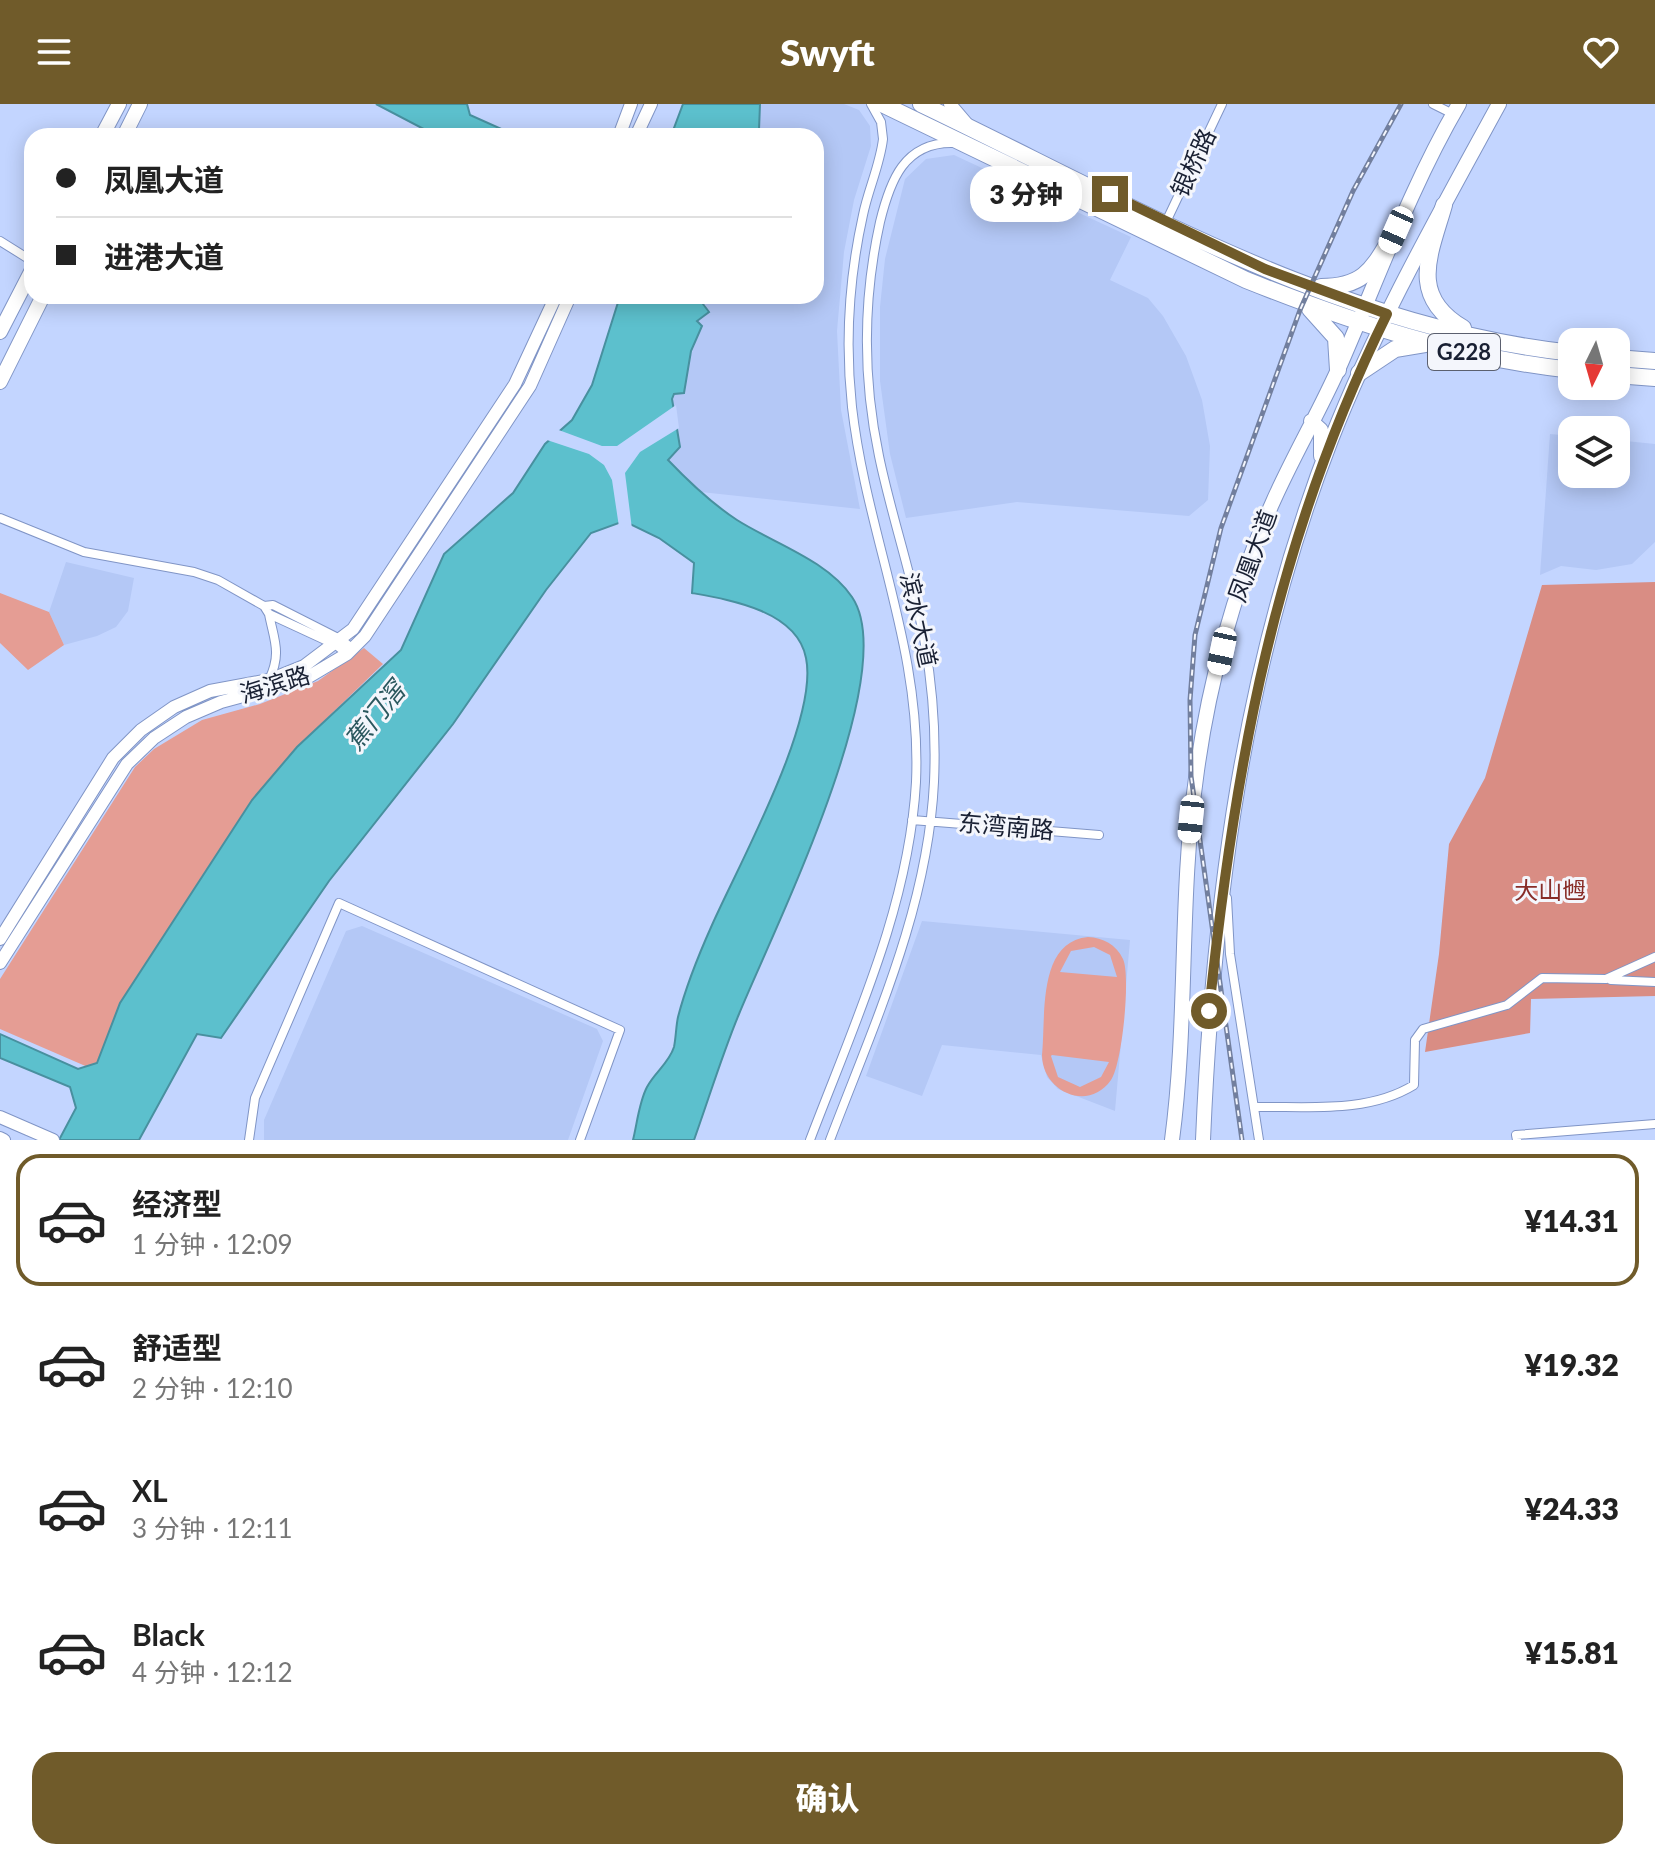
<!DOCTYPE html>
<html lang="zh">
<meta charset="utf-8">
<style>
:root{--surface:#fff;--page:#f6f6f6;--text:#222;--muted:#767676;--line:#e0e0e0;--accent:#705b2a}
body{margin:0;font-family:Lato,"Noto Sans SC",sans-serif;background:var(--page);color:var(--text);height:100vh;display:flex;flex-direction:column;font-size:30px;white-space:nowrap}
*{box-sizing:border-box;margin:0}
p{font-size:26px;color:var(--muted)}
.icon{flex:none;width:44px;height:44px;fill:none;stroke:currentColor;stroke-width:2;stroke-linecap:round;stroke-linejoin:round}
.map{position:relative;height:1036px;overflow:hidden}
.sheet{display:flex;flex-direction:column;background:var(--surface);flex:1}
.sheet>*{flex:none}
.guide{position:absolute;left:24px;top:24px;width:800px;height:176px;border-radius:24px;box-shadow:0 4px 20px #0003;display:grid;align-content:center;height:176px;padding:0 32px;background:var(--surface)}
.needle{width:52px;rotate:185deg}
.buttons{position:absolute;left:1558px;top:224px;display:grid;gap:16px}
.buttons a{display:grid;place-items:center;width:72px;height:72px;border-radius:16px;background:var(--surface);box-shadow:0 4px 20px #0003;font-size:40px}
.end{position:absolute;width:36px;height:36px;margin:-18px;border:10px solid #705b2a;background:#fff;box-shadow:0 0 0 4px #fff}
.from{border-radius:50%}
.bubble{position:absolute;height:56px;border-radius:24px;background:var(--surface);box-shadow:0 4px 20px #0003;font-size:26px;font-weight:800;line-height:56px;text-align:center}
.car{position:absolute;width:24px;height:48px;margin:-24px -12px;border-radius:10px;box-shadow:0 0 6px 2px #0007;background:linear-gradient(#fff 24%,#345 0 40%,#fff 0 76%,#345 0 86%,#fff 0)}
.guide b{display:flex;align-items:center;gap:28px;height:76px;font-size:30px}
.guide b+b{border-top:2px solid var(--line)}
.guide i{width:20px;height:20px;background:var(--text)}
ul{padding:14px 0 0;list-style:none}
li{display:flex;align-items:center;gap:24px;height:132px;margin:0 16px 12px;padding:0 16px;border:4px solid transparent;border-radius:24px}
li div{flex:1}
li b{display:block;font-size:30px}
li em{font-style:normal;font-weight:800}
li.current{border-color:var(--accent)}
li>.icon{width:72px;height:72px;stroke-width:1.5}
.action{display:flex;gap:16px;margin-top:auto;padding:16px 32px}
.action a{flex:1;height:92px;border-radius:24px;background:var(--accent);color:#fff;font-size:32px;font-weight:800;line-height:92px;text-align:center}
header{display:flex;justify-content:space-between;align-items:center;height:104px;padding:0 32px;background:var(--accent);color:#fff;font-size:36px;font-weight:800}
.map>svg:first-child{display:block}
</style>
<header><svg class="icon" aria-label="menu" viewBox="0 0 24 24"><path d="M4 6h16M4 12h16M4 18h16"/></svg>Swyft<svg class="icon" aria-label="heart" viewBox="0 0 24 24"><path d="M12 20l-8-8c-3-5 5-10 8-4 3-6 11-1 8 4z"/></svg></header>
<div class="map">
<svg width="1655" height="1036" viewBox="0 0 1655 1036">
<rect width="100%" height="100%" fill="#c3d5ff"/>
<path fill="#b4c8f6" d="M760,0H844L859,6L870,22L871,42L854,96L844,148L837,227L841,306L860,405L701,388L668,356L680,343L672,295L674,290L684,288L687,263L701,222L697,217L706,205L705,198L712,192H816V32L760,31Z
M954,51L1131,133L1110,176L1148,194L1163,212L1186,252L1202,296L1210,342L1208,396L1189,412L1017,398L906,414L890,350L880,277V203L885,155L905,75L926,55Z
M1550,330L1572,332V370H1616V336L1655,340V438L1632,460L1596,466L1561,462L1540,471Z
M66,458L134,474L128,507L116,523L97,532L64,541L49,508Z
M922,817L1130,836L1115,1007L1058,985L1047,973L1041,951L942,941L922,992L866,972Z
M362,822L597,925L603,937L568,1036H264V1016L346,827Z"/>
<path fill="#e59d94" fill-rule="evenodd" d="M0,489L49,508L64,541L28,566L0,539Z
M364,544L383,560L297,643L252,696L120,899L97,959L90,964L0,925V875L135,663L154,645L202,616L260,600L318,577Z
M1088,833C1103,834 1116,840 1123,855C1131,872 1122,961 1111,976C1088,1009 1042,987 1042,951C1046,912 1037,838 1088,833ZM1094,843L1110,851L1117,873L1060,868L1071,847ZM1051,952L1052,951L1109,958L1101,973L1080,983L1058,973Z"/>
<path fill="#d98d84" d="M1655,478V892L1531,895L1530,929L1425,948L1439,850L1449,740L1485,674L1542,481Z"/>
<path fill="#5cc0cd" stroke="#48909f" stroke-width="2" d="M376,0H467L470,11L517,32H437Z
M683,0H760L759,26L764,32H671Z
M620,192H712L703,200L709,208L697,217L702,222L691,247L684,289L674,290L672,295L680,343L668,356C689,378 711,399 737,416C773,439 827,456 852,493C903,568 772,829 739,910C722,951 709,994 694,1036H633C637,1020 639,998 647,983C655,968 669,959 674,943C676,933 676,922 678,913C686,882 699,850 712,821C739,760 819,616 806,554C797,507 731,496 692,489L694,459L659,434L624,417L591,429L546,486L453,620L329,777L221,934L197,930L139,1036H59L76,1004L70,983L0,954V930L78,965L97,959L120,899L252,696L297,643L401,546L444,450L513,389L545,340L572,316L592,281Z"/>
<path fill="#c3d5ff" d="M676,301L679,324L640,348L625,369L632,425L619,423L612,376L604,361L589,350L544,335L556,325L602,342H617Z"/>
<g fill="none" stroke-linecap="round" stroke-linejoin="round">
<defs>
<path id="street" d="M1433,0L1453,10
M1166,118L1222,0
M0,137L32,157
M0,414L84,448L194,468L218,476L264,502
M269,510C274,536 282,549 269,576
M347,550L336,541L269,510L264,502L273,501L342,536L353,545
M912,716L1099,731
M1227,794L1230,850L1259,1036
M1611,876L1655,878
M1254,1003C1306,1002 1367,1010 1414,981L1415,936L1423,925L1507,901L1542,874L1606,875L1655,853
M249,1036L255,994L339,799L620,926L580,1036
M810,1036C854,920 909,803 916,678C922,543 867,433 852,303C845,239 849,174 863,111C868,86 880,61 883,35L881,18L871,0
M830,1036C874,920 928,804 934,678C936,632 933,586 925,540C914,477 892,415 879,352C863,276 863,195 880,118C890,77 904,38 953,39
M1517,1036L1516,1031L1655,1020"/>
<path id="secondary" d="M950,0L967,20
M619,32L631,0
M636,32L651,0
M0,835L113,654L141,626L174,603L210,587L269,576L304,562L353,525L515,280L556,192
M0,859L127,660L154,634L186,613L221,598L305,575L347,550L365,532L530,282L570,192
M0,1013L53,1036
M0,1034L4,1036"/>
<path id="primary" d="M102,32L119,0
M124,32L140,0
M0,228L32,166
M0,278L43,192
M1311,317L1321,326V352
M1172,1036C1188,916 1179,794 1196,674C1208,581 1234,485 1272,400C1293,352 1320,307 1341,259C1379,172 1411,82 1459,0
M1203,1036C1213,797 1244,560 1331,336C1377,219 1439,110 1499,0"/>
<path id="highway" d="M882,0L1246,176C1351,218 1459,254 1572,266
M921,0C1130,100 1338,224 1572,249
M1444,101C1430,150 1408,192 1463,224
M1321,183C1368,183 1374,161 1396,126
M1310,205L1336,234L1338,266
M1616,254L1655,257
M1359,269L1395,245L1425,240
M1616,271L1655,274"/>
</defs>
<use href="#street" stroke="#8095c6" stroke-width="10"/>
<use href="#secondary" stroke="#8095c6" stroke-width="14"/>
<use href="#primary" stroke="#8095c6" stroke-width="16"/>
<use href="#highway" stroke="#8095c6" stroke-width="18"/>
<use href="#street" stroke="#fff" stroke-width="8"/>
<use href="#secondary" stroke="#fff" stroke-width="12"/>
<use href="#primary" stroke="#fff" stroke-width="14"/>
<use href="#highway" stroke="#fff" stroke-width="16"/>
<defs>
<path id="rail" d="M1242,1036L1191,672L1190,596L1195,531L1221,424L1300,206L1353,87L1401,0"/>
</defs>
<use href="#rail" stroke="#727f9e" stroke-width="5"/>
<use href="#rail" stroke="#f4f6fc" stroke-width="2" stroke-dasharray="6" stroke-linecap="butt"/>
</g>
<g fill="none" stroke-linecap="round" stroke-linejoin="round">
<path stroke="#705b2a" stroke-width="10" d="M1110,90L1265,165L1387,210C1275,437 1235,658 1209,907"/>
</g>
<g text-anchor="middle" stroke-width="6" stroke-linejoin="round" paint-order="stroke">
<rect fill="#f4f6fc" stroke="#5b606f" stroke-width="2" x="1428" y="230" width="72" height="36" rx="6"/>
<g font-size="22" font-weight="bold" fill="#192033">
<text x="1464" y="256">G228</text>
</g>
<g font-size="24" fill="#192033" stroke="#f4f6fc">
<text transform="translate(1194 59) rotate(-65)" y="8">银桥路</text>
<text transform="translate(1253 452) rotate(-70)" y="8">凤凰大道</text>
<text transform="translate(918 516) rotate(78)" y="8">滨水大道</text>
<text transform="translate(275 581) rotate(-17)" y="8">海滨路</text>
<text transform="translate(1006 723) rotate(5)" y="8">东湾南路</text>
</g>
<g font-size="24" fill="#882d28" stroke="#f4f6fc">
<text x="1550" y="795">大山乸</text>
</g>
<g font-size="26" font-style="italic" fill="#2b585e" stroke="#f4f6fc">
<text transform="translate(375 612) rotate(-51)" y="9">蕉门滘</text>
</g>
</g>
</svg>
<div class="buttons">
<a><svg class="needle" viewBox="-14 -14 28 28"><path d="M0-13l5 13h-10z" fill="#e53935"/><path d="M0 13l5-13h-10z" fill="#767676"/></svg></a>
<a><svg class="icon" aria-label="layers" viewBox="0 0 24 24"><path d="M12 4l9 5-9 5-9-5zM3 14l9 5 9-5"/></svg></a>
</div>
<i class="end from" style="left:1209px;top:907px"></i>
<i class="end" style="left:1110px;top:90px"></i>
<div class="bubble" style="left:970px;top:62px;width:112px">3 分钟</div>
<i class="car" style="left:1396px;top:126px;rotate:204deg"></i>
<i class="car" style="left:1222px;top:547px;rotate:192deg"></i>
<i class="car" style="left:1191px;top:715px;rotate:186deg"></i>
<div class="guide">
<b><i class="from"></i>凤凰大道</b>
<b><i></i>进港大道</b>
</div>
</div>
<section class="sheet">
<ul>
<li class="current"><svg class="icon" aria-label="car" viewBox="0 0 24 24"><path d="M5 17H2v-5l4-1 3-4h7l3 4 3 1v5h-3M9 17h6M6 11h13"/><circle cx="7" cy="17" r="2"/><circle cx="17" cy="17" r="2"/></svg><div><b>经济型</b><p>1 分钟 · 12:09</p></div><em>¥14.31</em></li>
<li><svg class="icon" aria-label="car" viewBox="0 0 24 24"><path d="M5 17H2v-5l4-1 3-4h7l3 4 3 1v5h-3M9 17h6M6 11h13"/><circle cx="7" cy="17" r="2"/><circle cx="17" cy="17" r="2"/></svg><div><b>舒适型</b><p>2 分钟 · 12:10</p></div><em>¥19.32</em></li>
<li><svg class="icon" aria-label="car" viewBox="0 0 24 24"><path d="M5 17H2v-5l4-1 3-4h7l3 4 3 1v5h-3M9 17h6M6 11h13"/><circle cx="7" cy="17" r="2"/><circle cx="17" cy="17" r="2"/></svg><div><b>XL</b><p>3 分钟 · 12:11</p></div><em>¥24.33</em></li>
<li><svg class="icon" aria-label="car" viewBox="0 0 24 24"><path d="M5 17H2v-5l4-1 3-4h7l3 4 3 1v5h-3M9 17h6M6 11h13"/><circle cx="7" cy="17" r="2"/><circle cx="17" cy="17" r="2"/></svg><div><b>Black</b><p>4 分钟 · 12:12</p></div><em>¥15.81</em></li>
</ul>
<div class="action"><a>确认</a></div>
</section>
